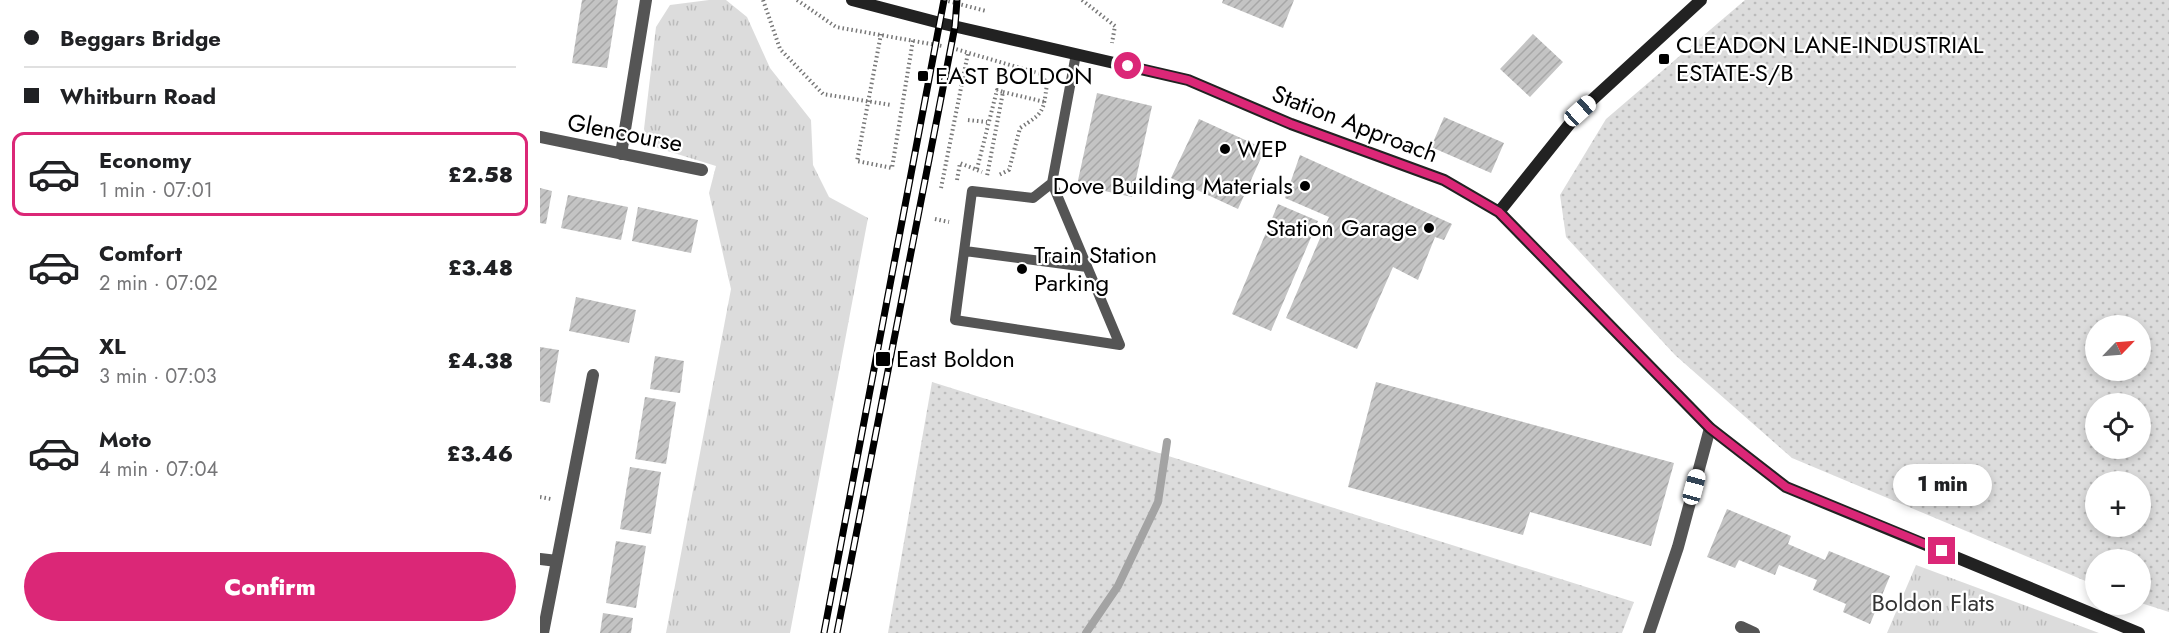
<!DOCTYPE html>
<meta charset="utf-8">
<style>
:root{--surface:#fff;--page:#f2f2f2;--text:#202124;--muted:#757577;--line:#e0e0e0;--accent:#db2777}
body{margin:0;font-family:Jost,sans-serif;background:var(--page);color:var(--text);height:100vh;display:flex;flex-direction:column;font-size:22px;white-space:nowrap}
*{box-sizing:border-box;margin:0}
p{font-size:20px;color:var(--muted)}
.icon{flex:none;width:33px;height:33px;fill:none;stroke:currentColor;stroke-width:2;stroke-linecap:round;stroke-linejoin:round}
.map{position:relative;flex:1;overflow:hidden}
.side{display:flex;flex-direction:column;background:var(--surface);width:540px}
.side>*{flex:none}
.banner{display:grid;align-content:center;height:132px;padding:0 24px;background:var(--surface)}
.needle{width:39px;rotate:65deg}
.controls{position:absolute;left:1545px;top:315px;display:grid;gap:12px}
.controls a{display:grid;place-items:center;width:66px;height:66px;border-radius:50%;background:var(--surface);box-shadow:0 3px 9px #0003;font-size:30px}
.end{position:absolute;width:27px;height:27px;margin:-14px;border:8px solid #db2777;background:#fff;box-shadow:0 0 0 3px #fff}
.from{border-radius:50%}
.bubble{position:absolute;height:42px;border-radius:21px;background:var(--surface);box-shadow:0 3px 9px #0003;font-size:20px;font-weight:800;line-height:42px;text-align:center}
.car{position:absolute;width:18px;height:36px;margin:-18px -9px;border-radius:8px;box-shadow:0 0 4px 2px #0007;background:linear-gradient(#fff 24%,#345 0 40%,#fff 0 76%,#345 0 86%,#fff 0)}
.banner b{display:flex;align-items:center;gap:21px;height:57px;font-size:22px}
.banner b+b{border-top:2px solid var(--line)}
.banner i{width:15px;height:15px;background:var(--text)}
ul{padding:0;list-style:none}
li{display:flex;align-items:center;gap:18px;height:84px;margin:0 12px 9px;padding:0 12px;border:3px solid transparent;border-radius:12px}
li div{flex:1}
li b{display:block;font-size:22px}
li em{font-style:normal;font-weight:800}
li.on{border-color:var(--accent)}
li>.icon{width:54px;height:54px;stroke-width:1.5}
.button{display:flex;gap:12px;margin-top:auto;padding:12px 24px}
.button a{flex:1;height:69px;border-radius:36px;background:var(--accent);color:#fff;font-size:24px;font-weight:800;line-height:69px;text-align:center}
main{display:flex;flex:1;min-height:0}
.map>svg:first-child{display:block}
</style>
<main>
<section class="side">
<div class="banner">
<b><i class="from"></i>Beggars Bridge</b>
<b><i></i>Whitburn Road</b>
</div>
<ul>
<li class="on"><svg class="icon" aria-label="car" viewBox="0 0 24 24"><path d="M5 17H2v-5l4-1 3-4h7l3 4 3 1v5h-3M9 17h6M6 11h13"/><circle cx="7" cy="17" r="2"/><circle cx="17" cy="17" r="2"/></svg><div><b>Economy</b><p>1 min · 07:01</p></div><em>£2.58</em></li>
<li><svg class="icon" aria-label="car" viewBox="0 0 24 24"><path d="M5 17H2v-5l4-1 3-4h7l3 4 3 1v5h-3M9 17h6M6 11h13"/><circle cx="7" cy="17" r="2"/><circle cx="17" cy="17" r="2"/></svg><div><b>Comfort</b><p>2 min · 07:02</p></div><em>£3.48</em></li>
<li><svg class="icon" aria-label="car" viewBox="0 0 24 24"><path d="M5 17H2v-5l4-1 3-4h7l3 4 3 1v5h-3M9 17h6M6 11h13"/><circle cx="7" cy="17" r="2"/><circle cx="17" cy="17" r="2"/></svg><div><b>XL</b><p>3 min · 07:03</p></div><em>£4.38</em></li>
<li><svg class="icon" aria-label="car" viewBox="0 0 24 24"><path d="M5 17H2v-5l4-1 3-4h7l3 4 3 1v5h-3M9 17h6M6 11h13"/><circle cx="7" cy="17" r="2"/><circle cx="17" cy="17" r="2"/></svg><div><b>Moto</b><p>4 min · 07:04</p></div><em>£3.46</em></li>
</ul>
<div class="button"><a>Confirm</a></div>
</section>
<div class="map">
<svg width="1629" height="633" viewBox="0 0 1629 633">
<defs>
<pattern id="grass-dots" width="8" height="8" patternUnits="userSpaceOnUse" patternTransform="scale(1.5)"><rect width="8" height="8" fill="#dcdcdc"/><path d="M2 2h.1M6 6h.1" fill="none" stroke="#bbb" stroke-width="1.8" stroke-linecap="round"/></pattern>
<pattern id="park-tufts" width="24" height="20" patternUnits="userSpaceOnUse" patternTransform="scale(1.5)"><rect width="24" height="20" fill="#dcdcdc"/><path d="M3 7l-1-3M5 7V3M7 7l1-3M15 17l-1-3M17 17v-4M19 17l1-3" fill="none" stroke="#bbb"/></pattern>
<pattern id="building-hatch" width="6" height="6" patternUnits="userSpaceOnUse" patternTransform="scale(1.5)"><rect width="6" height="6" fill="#c4c4c4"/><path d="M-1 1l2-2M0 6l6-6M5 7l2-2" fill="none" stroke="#a7a7a7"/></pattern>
</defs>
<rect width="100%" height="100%" fill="#fff"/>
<path fill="url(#grass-dots)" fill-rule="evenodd" d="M1205,0H1629V612L1601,603L1600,560H1556L1555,585L1252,458L1135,355L1026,237L1020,195L1066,119ZM1556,326H1600V370H1556ZM1556,404H1600V448H1556ZM1556,482H1600V526H1556Z
M392,382L1094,602L1082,633H348Z"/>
<path fill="url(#park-tufts)" d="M169,0H186L207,17L230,68L271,120L273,165L289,197L328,218L250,633H126L191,289L169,193L176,166L108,145L104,129L116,27L130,5Z
M1376,565L1559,633H1347Z"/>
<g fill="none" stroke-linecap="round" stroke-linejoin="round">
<path stroke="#a3a3a3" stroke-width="8" d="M546,633L578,586L618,502L627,442"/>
</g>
<path fill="url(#building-hatch)" d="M42,0H78L67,68L32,63Z
M683,0H754L743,28L682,3Z
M993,34L1023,62L990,97L960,69Z
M557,93L612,106L592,197L537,185Z
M904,117L964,143L951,173L891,147Z
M659,119L725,149L698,209L631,178Z
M760,155L912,224L904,240L895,237L878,280L853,267L817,349L746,318L789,217L745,198Z
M0,188L12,191L6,224L0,223Z
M28,195L88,207L81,240L21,228Z
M738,204L778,221L731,331L692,314Z
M98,207L158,220L151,253L92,241Z
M36,297L96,310L89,343L29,331Z
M0,347L19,350L10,403L0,401Z
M115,356L144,361L140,393L110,389Z
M836,382L1134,463L1111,546L990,512L983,535L808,487Z
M105,397L136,402L126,464L95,459Z
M90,467L121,472L111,534L80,529Z
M1187,509L1251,536L1248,544L1285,560L1289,551L1350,576L1330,624L1303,612L1306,604L1273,590L1277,580L1239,565L1235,575L1199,560L1195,568L1167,557Z
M76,541L106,546L96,608L66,603Z
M63,613L93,618L91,633H60Z"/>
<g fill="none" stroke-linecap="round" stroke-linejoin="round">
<path stroke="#777" stroke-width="4" stroke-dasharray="1.5 3" stroke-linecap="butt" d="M223,0L240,49L283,94L351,105
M257,0L296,27L402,46
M404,0L446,11
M542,0L575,26L572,43
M341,34L317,161L352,168L373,40
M412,48L501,74L507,84C503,113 504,112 480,128L469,170L459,175
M463,92L505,102
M428,120L447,122
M437,169L457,90L463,92L447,176
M417,180L420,163L442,172
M401,188L428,53
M395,219L409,222
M0,497L11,499"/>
<path stroke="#555" stroke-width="10" d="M512,183L493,198L432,191L415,320L580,345L512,183L536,54
M425,251L547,267"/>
<path stroke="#555" stroke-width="12" d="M0,137L162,170
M81,154L106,0
M0,559L17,561
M1201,627L1214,633
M3,633L53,375
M1109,633L1138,547L1170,428"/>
<path stroke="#222" stroke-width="12" d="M312,0L400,23L648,80L751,124L904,180L959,212L1170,428L1246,487L1599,633
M959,212L1040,111L1161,0"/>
<defs>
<path id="rail" d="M284,633L404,0
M297,633L415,26L417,0"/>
</defs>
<use href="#rail" stroke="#000" stroke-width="7"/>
<use href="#rail" stroke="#fff" stroke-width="4.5" stroke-dasharray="14" stroke-linecap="butt"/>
</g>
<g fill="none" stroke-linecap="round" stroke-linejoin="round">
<path stroke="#db2777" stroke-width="8" d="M588,66L648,80L751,124L904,180L959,212L1170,428L1246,487L1402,551"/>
</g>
<g fill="#000" stroke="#fff" stroke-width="2">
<rect x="1118" y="53" width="12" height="12" rx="3"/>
<rect x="377" y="70" width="12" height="12" rx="3"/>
<circle cx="685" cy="149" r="6"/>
<circle cx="765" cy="186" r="6"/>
<circle cx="889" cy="228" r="6"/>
<circle cx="482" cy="269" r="6"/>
<rect x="335" y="351" width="16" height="16" rx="3"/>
</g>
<g text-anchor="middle" stroke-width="4.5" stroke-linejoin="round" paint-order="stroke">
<g font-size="24" fill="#000" stroke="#fff" text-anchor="start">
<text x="1136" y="53">CLEADON LANE-INDUSTRIAL<tspan x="1136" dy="28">ESTATE-S/B</tspan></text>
<text x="395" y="84">EAST BOLDON</text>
<text x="697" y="157">WEP</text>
<text x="753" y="194" text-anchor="end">Dove Building Materials</text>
<text x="877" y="236" text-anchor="end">Station Garage</text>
<text x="494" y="263">Train Station<tspan x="494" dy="28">Parking</tspan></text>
<text x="356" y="367">East Boldon</text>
</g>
<g font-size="24" fill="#000" stroke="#fff">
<text transform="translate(815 124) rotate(21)" y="8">Station Approach</text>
<text transform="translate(85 133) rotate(11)" y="8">Glencourse</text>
</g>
<g font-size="24" fill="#333" stroke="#fff">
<text x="1393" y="611">Boldon Flats</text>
</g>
</g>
</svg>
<div class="controls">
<a><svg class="needle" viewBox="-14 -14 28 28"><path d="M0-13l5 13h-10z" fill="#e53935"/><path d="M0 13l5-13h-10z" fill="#757577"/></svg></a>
<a><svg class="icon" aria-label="locate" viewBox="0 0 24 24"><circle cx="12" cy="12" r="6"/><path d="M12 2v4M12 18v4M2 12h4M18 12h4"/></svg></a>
<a>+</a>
<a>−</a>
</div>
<i class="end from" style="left:588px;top:66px"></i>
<i class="end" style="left:1402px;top:551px"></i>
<div class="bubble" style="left:1353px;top:464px;width:99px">1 min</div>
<i class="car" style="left:1040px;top:111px;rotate:48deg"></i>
<i class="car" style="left:1154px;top:487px;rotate:15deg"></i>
</div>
</main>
